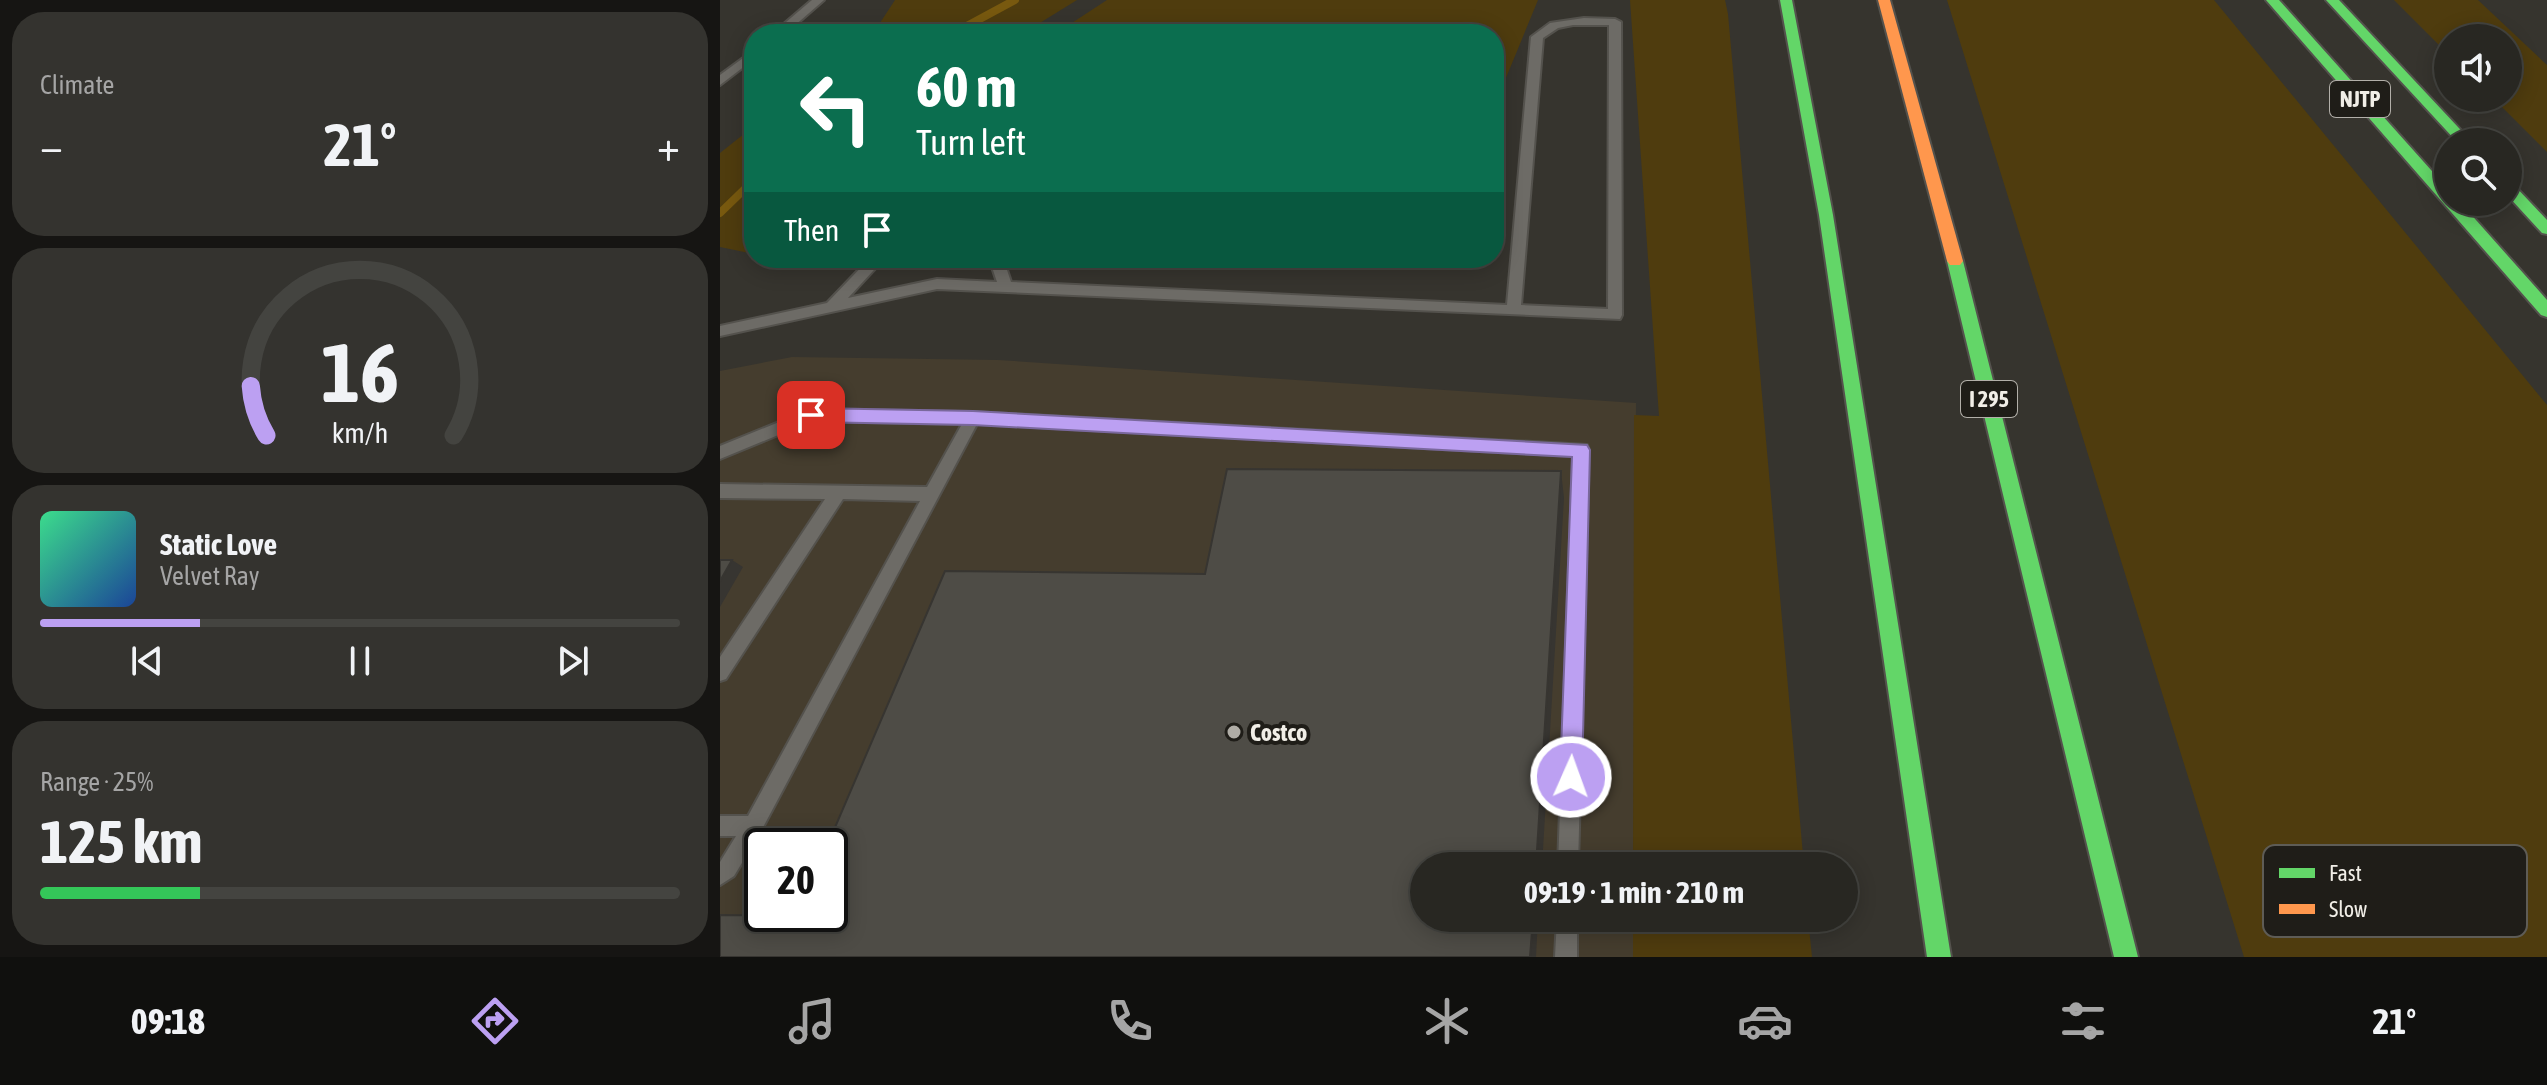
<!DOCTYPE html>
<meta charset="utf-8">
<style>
body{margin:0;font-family:"Asap Condensed",sans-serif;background:#34332f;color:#f1f3f6;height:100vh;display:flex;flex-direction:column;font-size:30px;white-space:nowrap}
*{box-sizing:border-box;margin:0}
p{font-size:26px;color:#a5a5a5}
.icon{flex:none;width:44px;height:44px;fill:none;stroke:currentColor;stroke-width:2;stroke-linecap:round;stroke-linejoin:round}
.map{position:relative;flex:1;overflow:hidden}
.details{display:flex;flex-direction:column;gap:12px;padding:12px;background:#161513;width:720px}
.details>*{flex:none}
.banner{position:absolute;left:24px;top:24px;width:760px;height:244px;border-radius:32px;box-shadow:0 4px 20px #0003,0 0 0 2px #444440;background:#0b6e4f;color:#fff;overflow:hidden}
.controls{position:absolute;left:1714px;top:24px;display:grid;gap:16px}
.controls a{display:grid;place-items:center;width:88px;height:88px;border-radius:50%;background:#282722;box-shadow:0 4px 20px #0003,0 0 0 2px #444440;font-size:40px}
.speed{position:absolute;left:24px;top:828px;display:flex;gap:16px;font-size:40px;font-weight:700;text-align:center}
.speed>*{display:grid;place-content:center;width:104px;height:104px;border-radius:50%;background:#282722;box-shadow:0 4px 20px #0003,0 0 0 2px #444440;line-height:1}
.speed .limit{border:4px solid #111;border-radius:12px;background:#fff;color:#111}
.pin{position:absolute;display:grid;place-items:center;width:68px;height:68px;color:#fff;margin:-34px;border-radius:16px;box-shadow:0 4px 12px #0006}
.me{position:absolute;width:88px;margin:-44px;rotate:2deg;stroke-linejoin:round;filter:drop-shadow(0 0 6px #0008)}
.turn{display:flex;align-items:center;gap:28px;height:168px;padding:0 40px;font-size:36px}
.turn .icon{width:104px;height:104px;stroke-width:2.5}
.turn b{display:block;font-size:56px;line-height:68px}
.then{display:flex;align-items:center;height:76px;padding:0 40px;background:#0003;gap:16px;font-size:30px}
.big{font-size:60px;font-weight:700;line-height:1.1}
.details .tile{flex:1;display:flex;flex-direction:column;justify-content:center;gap:12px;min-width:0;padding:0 28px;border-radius:32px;background:#34332f}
.details .dial{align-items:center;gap:0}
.dial svg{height:208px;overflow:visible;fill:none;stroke:#444440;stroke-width:7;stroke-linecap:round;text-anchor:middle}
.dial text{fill:#f1f3f6;stroke:none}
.song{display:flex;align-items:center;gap:24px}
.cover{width:96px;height:96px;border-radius:12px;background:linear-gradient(135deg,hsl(150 70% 55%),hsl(220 70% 35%))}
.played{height:8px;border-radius:4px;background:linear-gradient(90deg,#bca0f2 25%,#444440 25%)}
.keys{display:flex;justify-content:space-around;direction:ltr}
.heat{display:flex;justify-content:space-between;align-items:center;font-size:44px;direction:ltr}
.charge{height:12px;border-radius:6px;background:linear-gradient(90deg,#34c759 25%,#444440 0)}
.trip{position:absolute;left:690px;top:852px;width:448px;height:80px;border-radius:40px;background:#282722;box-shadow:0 4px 20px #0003,0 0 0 2px #444440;font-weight:700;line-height:80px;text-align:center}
.tabs{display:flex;height:128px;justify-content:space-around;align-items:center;background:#10100e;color:#a5a5a5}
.tabs .icon{width:56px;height:56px}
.tabs .current{color:#bca0f2}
.tabs b{font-size:36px;color:#f1f3f6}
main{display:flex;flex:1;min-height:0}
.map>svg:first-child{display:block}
.built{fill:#453d2e;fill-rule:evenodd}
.green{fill:#4f3c0e}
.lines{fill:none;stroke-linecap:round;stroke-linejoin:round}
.stream{stroke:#78590f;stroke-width:8}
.lane-casing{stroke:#54524d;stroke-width:4}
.fast-casing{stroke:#54524d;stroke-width:4}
.slow-casing{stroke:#54524d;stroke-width:4}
.lane{fill:#6d6b66;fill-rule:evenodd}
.fast{fill:#63d668;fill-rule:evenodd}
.slow{fill:#ff974d;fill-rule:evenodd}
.shaded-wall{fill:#373531}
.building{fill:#4e4c46;stroke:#373531;stroke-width:2}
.route{fill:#bca0f2;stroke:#7a689d;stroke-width:2}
.poi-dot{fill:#b0ada6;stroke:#1f1d18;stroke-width:3}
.labels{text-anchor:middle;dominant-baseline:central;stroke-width:8;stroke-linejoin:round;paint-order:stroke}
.shield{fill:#1f1d18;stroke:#b2afa9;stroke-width:2}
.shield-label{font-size:22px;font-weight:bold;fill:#f1eee7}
.poi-label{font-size:24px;font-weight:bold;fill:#f1eee7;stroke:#1f1d18;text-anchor:start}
.key{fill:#1f1d18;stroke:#5e5c56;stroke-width:2}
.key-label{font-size:22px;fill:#f1eee7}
</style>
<main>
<section class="details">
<div class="tile"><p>Climate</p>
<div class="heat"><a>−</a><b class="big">21°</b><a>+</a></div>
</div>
<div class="tile dial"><svg viewBox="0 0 100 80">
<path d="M14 69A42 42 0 1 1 86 69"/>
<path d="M14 69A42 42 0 0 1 8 50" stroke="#bca0f2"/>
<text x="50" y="56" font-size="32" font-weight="700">16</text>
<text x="50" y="72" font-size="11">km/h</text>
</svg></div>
<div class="tile">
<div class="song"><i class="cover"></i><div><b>Static Love</b><p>Velvet Ray</p></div></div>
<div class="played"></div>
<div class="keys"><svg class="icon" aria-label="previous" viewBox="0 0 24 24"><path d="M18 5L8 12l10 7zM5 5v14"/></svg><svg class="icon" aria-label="pause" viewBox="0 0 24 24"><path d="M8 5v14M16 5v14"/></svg><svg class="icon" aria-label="next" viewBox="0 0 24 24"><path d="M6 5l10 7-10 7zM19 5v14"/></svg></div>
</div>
<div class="tile"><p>Range · 25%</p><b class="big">125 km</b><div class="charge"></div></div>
</section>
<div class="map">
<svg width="1827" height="957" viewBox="0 0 1827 957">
<rect width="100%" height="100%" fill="#36342e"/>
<!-- built -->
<path class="built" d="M72 357 278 360 916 403 913 866H704V918H913V957H0V371ZM42 846H110V914H42Z"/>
<!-- green -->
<path class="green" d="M175 0H357L302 34H149L158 26Z
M387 0H818L774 107V34H335Z
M910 0H1005L1008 14 1084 866H913L914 415 939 416Z
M1227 0H1494L1827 405V957H1524Z
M1674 0H1758L1827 65V152L1773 98H1788V38H1728V54Z
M34 126V254L0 247V153Z
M913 918H1088L1092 957H913Z"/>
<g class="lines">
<!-- stream -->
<path class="stream" d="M232 34 295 0
M0 213 34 180"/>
<!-- lane casing -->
<g class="lane-casing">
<path id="lane" d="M92 0H104L65 34H52Z
M864 18 895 19 901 22 902 315 900 319 217 289 0 336V326L107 303 150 258H165L128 298 217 279 277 282 269 258H283L291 282 787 305 811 37 830 23ZM853 25H889L888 309 801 305 823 38 838 28Z
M34 50V59L0 85V75Z
M91 409 253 412 867 445 869 450 858 866H838L853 456 257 424 40 833 14 876 0 885V862L16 836H0V816H28L200 501 123 499 6 679 0 681V657L105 499 0 498V484L207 487 242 424 92 421 0 459V446Z
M837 918H857V957H835Z"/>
</g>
<!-- fast casing -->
<g class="fast-casing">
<path id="fast" d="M1060 0H1072L1113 215 1231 957H1207L1099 215Z
M1546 0H1559L1728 189V202H1740L1827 300V317L1821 315Z
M1606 0H1619L1752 142H1737Z
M1788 182 1793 184 1827 220V234L1822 233 1788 196Z
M1235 256 1243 261 1418 957H1394L1227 261Z"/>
</g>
<!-- slow casing -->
<g class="slow-casing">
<path id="slow" d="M1158 0H1170L1243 261 1240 265H1230L1227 261Z"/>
</g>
<!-- lane -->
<use href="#lane" class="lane"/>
<!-- fast -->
<use href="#fast" class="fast"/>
<!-- slow -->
<use href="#slow" class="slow"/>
</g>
<!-- shaded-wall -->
<path class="shaded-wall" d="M841 471 844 498 822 866H816Z
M12 560 23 567 0 607V581Z
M813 918H818L816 957H810Z"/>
<!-- building -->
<path class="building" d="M507 469 841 471 816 866H704V918H813L810 957H0V915L76 916 77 914H110V846H107L225 571 485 574Z
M0 560H12L0 581Z"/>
<!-- route -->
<path class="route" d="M91 408 253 411 867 445 870 450 862 777 859 784 851 788 843 784 840 777 852 457 253 425 91 422 82 415Z"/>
<!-- markers -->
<circle class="poi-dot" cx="514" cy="732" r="8"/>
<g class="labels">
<!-- shield labels -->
<g class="shield">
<rect x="1610" y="81" width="60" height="36" rx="6"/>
<rect x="1241" y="381" width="56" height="36" rx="6"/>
</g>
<g class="shield-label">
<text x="1640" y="99">NJTP</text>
<text x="1269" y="399">I 295</text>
</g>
<!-- poi labels -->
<g class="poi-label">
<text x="530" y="732">Costco</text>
</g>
</g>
<!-- legend -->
<rect x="1543" y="845" width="264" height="92" rx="12" class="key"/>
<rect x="1559" y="868" width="36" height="10" fill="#63d668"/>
<rect x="1559" y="904" width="36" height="10" fill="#ff974d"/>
<g class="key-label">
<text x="1609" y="881">Fast</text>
<text x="1609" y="917">Slow</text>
</g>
</svg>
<div class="controls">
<a><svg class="icon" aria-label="sound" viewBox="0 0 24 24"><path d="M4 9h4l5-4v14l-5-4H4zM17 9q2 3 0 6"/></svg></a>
<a><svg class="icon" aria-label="search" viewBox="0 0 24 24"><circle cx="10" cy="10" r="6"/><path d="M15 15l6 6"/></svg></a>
</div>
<div class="speed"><div class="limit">20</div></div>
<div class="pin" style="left:91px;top:415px;background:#d93025"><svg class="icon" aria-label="arrive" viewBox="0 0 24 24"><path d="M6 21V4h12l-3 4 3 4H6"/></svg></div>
<svg class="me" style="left:851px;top:777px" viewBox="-20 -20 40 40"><circle r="17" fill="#bca0f2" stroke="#fff" stroke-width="3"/><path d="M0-11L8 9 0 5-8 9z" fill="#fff"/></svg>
<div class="trip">09:19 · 1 min · 210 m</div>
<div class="banner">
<div class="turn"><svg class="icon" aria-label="left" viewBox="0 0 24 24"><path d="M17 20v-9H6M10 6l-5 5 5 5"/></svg><div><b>60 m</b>Turn left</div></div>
<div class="then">Then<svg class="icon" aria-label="arrive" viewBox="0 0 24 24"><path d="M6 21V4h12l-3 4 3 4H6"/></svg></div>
</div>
</div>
</main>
<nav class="tabs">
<b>09:18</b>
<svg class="icon current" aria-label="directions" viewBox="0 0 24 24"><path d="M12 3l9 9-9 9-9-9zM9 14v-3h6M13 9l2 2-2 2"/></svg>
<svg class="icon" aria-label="music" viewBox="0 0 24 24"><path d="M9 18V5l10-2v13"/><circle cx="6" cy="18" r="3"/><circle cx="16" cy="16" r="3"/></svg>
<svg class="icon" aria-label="phone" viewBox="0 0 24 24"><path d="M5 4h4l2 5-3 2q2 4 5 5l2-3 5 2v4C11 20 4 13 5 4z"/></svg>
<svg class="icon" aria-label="climate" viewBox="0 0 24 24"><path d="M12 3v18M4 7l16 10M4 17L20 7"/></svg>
<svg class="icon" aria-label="car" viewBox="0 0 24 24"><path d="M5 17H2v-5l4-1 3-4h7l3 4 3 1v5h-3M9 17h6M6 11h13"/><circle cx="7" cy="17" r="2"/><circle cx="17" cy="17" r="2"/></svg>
<svg class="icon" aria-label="filters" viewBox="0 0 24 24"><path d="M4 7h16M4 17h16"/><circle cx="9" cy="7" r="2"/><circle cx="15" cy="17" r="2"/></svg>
<b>21°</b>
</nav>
